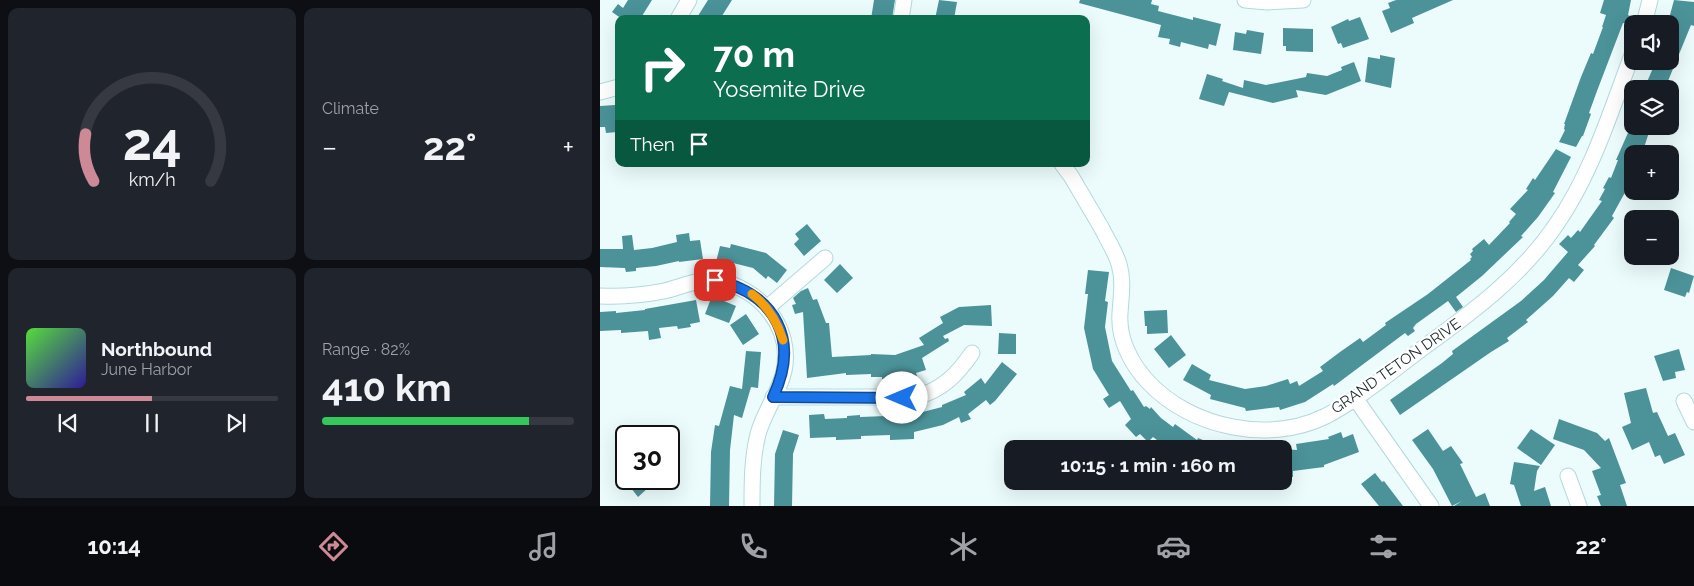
<!DOCTYPE html>
<meta charset="utf-8">
<style>
body{margin:0;font-family:Raleway,sans-serif;background:#20242c;color:#f1f3f6;height:100vh;display:flex;flex-direction:column;font-size:19px;white-space:nowrap}
*{box-sizing:border-box;margin:0}
p{font-size:16px;color:#9ea1a6}
.icon{flex:none;width:28px;height:28px;fill:none;stroke:currentColor;stroke-width:2;stroke-linecap:round;stroke-linejoin:round}
.map{position:relative;flex:1;overflow:hidden}
.panel{display:flex;flex-direction:column;gap:8px;padding:8px;background:#0d0f14;width:600px}
.panel>*{flex:none}
.guide{position:absolute;left:15px;top:15px;width:475px;height:152px;border-radius:10px;box-shadow:0 5px 20px #0002;background:#0b6e4f;color:#fff;overflow:hidden}
.fabs{position:absolute;left:1024px;top:15px;display:grid;gap:10px}
.fabs a{display:grid;place-items:center;width:55px;height:55px;border-radius:10px;background:#171b24;box-shadow:0 5px 20px #0002;font-size:25px}
.speed{position:absolute;left:15px;top:425px;display:flex;gap:10px;font-size:25px;font-weight:700;text-align:center}
.speed>*{display:grid;place-content:center;width:65px;height:65px;border-radius:50%;background:#171b24;box-shadow:0 5px 20px #0002;line-height:1}
.speed .limit{border:2px solid #111;border-radius:8px;background:#fff;color:#111}
.pin{position:absolute;display:grid;place-items:center;width:42px;height:42px;color:#fff;margin:-21px;border-radius:10px;box-shadow:0 2px 8px #0006}
.me{position:absolute;width:55px;margin:-28px;rotate:270deg;stroke-linejoin:round;filter:drop-shadow(0 0 4px #0008)}
.turn{display:flex;align-items:center;gap:18px;height:105px;padding:0 15px;font-size:22px}
.turn .icon{width:65px;height:65px;stroke-width:2.5}
.turn b{display:block;font-size:35px;line-height:42px}
.then{display:flex;align-items:center;height:48px;padding:0 15px;background:#0003;gap:10px;font-size:19px}
.big{font-size:38px;font-weight:700;line-height:1.1}
.panel .card{flex:1;display:flex;flex-direction:column;justify-content:center;gap:8px;min-width:0;padding:0 18px;border-radius:10px;background:#20242c}
.panel .dial{align-items:center;gap:0}
.dial svg{height:130px;overflow:visible;fill:none;stroke:#363941;stroke-width:7;stroke-linecap:round;text-anchor:middle}
.dial text{fill:#f1f3f6;stroke:none}
.song{display:flex;align-items:center;gap:15px}
.cover{width:60px;height:60px;border-radius:8px;background:linear-gradient(135deg,hsl(110 70% 55%),hsl(250 70% 35%))}
.played{height:5px;border-radius:2px;background:linear-gradient(90deg,#ce8997 50%,#363941 50%)}
.keys{display:flex;justify-content:space-around;direction:ltr}
.heat{display:flex;justify-content:space-between;align-items:center;font-size:28px;direction:ltr}
.charge{height:8px;border-radius:4px;background:linear-gradient(90deg,#34c759 82%,#363941 0)}
.panel .tiles{flex:1;display:grid;gap:8px;grid-template-columns:repeat(2,1fr)}
.trip{position:absolute;left:404px;top:440px;width:288px;height:50px;border-radius:10px;background:#171b24;box-shadow:0 5px 20px #0002;font-weight:700;line-height:50px;text-align:center}
.tabs{display:flex;height:80px;justify-content:space-around;align-items:center;background:#090b0e;color:#9ea1a6}
.tabs .icon{width:35px;height:35px}
.tabs .selected{color:#ce8997}
.tabs b{font-size:22px;color:#f1f3f6}
main{display:flex;flex:1;min-height:0}
.map>svg:first-child{display:block}
.building{fill:#4b9399}
.lines{fill:none;stroke-linecap:round;stroke-linejoin:round}
.minor-casing{stroke:#b2d9dc;stroke-width:17}
.minor{stroke:#fff;stroke-width:15}
.route-casing{stroke:#114b97;stroke-width:12}
.route{stroke:#1a73e8;stroke-width:9}
.slow{stroke:#f59e0b;stroke-width:9}
.labels{text-anchor:middle;dominant-baseline:central;stroke-width:4.5;stroke-linejoin:round;paint-order:stroke}
.street-label{font-size:15px;fill:#1a292a;stroke:#fff}
</style>
<main>
<section class="panel">
<div class="tiles">
<div class="card dial"><svg viewBox="0 0 100 80">
<path d="M14 69A42 42 0 1 1 86 69"/>
<path d="M14 69A42 42 0 0 1 9 40" stroke="#ce8997"/>
<text x="50" y="56" font-size="32" font-weight="700">24</text>
<text x="50" y="72" font-size="11">km/h</text>
</svg></div>
<div class="card"><p>Climate</p>
<div class="heat"><a>−</a><b class="big">22°</b><a>+</a></div>
</div>
<div class="card">
<div class="song"><i class="cover"></i><div><b>Northbound</b><p>June Harbor</p></div></div>
<div class="played"></div>
<div class="keys"><svg class="icon" aria-label="previous" viewBox="0 0 24 24"><path d="M18 5L8 12l10 7zM5 5v14"/></svg><svg class="icon" aria-label="pause" viewBox="0 0 24 24"><path d="M8 5v14M16 5v14"/></svg><svg class="icon" aria-label="next" viewBox="0 0 24 24"><path d="M6 5l10 7-10 7zM19 5v14"/></svg></div>
</div>
<div class="card"><p>Range · 82%</p><b class="big">410 km</b><div class="charge"></div></div>
</div>
</section>
<div class="map">
<svg width="1094" height="506" viewBox="0 0 1094 506">
<rect width="100%" height="100%" fill="#ecfcfd"/>
<!-- building -->
<path class="building" d="M28 0H52L42 16 40 15 37 19H22L12 12 18 4 23 8Z
M108 0H132L120 19H96Z
M274 0H295L292 19H271Z
M339 0 357 2 354 19H335Z
M480 0H552L551 4 559 6 558 11 593 20V17L621 24 616 46 609 44 608 49 581 42 580 47 569 44 570 39 558 37 561 25 479 3Z
M796 0H853L812 18 814 23 791 33 782 11 790 8 788 3Z
M1004 0H1031L1028 15 1030 16 1027 24 1023 23 997 91 989 113 991 114 983 136H982L976 147 959 142 965 130 964 129 965 124H964L981 77 991 53 993 54 1003 27H1002L1006 15 1000 13Z
M1074 0 1094 2V26L1091 25 1068 81H1070L1067 89H1044L1056 61H1070V15Z
M760 17 769 39 743 48 741 43 738 44 731 27 748 19 749 21Z
M683 28 713 29V52L686 51V46H683Z
M647 30 664 33 661 54 633 50 635 32 646 34Z
M780 55 795 58 791 88 765 82 768 57 780 59Z
M754 62 761 81 726 95 696 90 698 97 673 103 629 92 624 106 599 99 607 74 623 79 622 81 643 88 644 80 666 85 706 77 707 73 727 76 742 70 741 67Z
M15 105 17 132 6 133 5 127H0V106Z
M1031 126H1051L1042 154H1032V173L1028 187 1012 216 1014 218 994 245 995 246 978 265 984 270 974 282 969 278 953 296 926 320 928 322 907 338 909 341 891 352 800 415 790 400 842 363 853 354 852 351 921 301 944 280 968 252 959 244 968 235 971 238 978 230 980 232 1002 201 999 200 1005 189 1003 188 1009 177 1011 178 1018 160H1016Z
M956 149 971 157 953 192 955 193 938 217 921 236 923 237 882 276 856 297 863 307 856 312 848 301 816 324 813 328 815 331 808 336 805 333 734 386 733 384 705 402 680 410 679 407 646 411 645 408 610 399 611 395 583 380 592 364 611 375 609 380 645 389 666 386 688 379 690 384 697 381 699 386 723 371 720 367 740 352 760 338 763 342 786 325 785 323 828 294 871 260 870 259 872 257 870 254 873 251 872 249 884 239 889 245 910 223 909 222 916 214 910 209 928 190 926 189 933 178 935 180Z
M207 224 221 241 204 256 194 244 199 239 195 234Z
M89 233 90 241 100 240 103 259 79 262V261L56 266 36 268V271L26 272 25 268 0 267V249H23L22 236 32 235 34 250 52 248 77 242 76 235Z
M131 244 166 253 187 270 177 283 168 276 166 279 153 268 129 262V266L116 262 120 246 130 248Z
M240 264 253 278 237 293 224 280Z
M1071 268 1094 276 1089 293 1087 292 1085 297 1064 290Z
M488 270 509 272 505 301 508 302 505 327 512 361 531 391 533 390 544 407 546 406 550 409 551 407 561 418 573 427 575 424 597 440 598 438 625 449H569L553 437 548 442 540 434 536 437 525 425 531 419 520 401 509 408 503 399 509 395 493 369 484 328 488 294H485Z
M208 288 213 300 217 299 226 323H229L232 357 271 355V354L295 355 324 345 319 338 343 323 340 317 359 307 391 305 392 326 364 325 343 336 345 339 348 338 349 341 322 358 326 370 316 373 317 376 305 379H282V377H271V374L246 375V373L207 378 203 312 195 314 192 305 196 304 193 298 201 291Z
M112 296 136 306 129 323 105 314Z
M96 300 100 322 90 324 91 327 78 329 77 326 59 328 61 338 49 340 48 331 21 333V330L0 331V312L16 311V313L45 310V309Z
M567 310 568 333 547 334V326H545L544 311Z
M146 314 159 334 143 345 130 325Z
M399 333 416 334V354H398Z
M571 335 586 355 569 368 554 349Z
M1079 349 1085 370 1075 372 1076 378 1063 381 1054 356Z
M146 351 161 352 158 388 151 387 142 418 134 415 130 450 129 506H110L111 452 115 425 119 426 130 386 142 389Z
M402 362 417 374 395 401 390 405 386 400 368 414 371 419 361 423 359 417 343 425 314 432V439L290 440V435L261 436V439L236 440V437L210 438 209 415 224 414 225 419 247 418V416L260 415V417L286 416V419L316 418 315 414 342 407V405L366 395 364 392 381 378 385 384Z
M1046 388 1053 413 1057 412 1068 436 1075 433 1085 455 1064 464 1060 455 1055 457 1049 442 1032 450 1022 427 1031 423 1024 393Z
M959 419 997 433 1005 441 1009 438 1026 483 1020 485 1027 506H1001L997 496 1001 495 992 471 1001 468 984 450 953 439Z
M828 429 843 451 851 446 863 463 860 464 876 497 885 493 890 506H854L862 501 852 506 833 469 812 440Z
M931 429 955 445 941 465 917 448Z
M183 430 199 435 193 454 192 506H174L175 454Z
M741 432 743 438 753 434 759 452 724 465V467L693 471V477H682V449L697 450 696 444 729 439 728 437Z
M914 462 940 466 937 471 934 491 945 487 951 506H921L914 485 910 484Z
M775 473 782 482 784 481 803 506H779L761 484Z
M24 479H58L38 497Z"/>
<g class="lines">
<!-- minor casing -->
<g class="minor-casing">
<path id="minor" d="M645 0 667 2 703 0
M78 19 89 0
M301 19 304 0
M1044 24 1050 0
M0 92 19 87
M462 164 471 176C481 193 491 210 501 227 507 239 515 251 519 264 524 281 521 296 520 313 518 339 531 364 549 383 592 428 669 444 726 416 762 397 794 369 827 345 875 310 922 275 956 225 992 173 1010 113 1032 55
M0 296C21 297 44 295 64 291 81 287 99 278 117 281 159 287 193 327 184 371 179 393 164 412 158 434 152 458 152 482 152 506
M167 308 225 258
M173 397H316C342 390 357 375 372 353
M755 398 831 506
M1084 401 1094 422
M968 476 979 506"/>
</g>
<!-- minor -->
<use href="#minor" class="minor"/>
</g>
<g class="lines">
<!-- route casing -->
<g class="route-casing">
<path id="route" d="M115 280C176 294 200 340 173 397L302 398"/>
</g>
<!-- route -->
<use href="#route" class="route"/>
<!-- slow -->
<path class="slow" d="M152 294C168 306 177 321 183 340"/>
</g>
<g class="labels">
<!-- street labels -->
<g class="street-label">
<text transform="translate(796 366) rotate(-35)">GRAND TETON DRIVE</text>
</g>
</g>
</svg>
<div class="fabs">
<a><svg class="icon" aria-label="sound" viewBox="0 0 24 24"><path d="M4 9h4l5-4v14l-5-4H4zM17 9q2 3 0 6"/></svg></a>
<a><svg class="icon" aria-label="layers" viewBox="0 0 24 24"><path d="M12 4l9 5-9 5-9-5zM3 14l9 5 9-5"/></svg></a>
<a>+</a>
<a>−</a>
</div>
<div class="speed"><div class="limit">30</div></div>
<div class="pin" style="left:115px;top:280px;background:#d93025"><svg class="icon" aria-label="arrive" viewBox="0 0 24 24"><path d="M6 21V4h12l-3 4 3 4H6"/></svg></div>
<svg class="me" style="left:302px;top:398px" viewBox="-20 -20 40 40"><circle r="19" fill="#fff"/><path d="M0-13L10 11 0 6-10 11z" fill="#1a73e8"/></svg>
<div class="trip">10:15 · 1 min · 160 m</div>
<div class="guide">
<div class="turn"><svg class="icon" aria-label="right" viewBox="0 0 24 24"><path d="M7 20v-9h11M14 6l5 5-5 5"/></svg><div><b>70 m</b>Yosemite Drive</div></div>
<div class="then">Then<svg class="icon" aria-label="arrive" viewBox="0 0 24 24"><path d="M6 21V4h12l-3 4 3 4H6"/></svg></div>
</div>
</div>
</main>
<nav class="tabs">
<b>10:14</b>
<svg class="icon selected" aria-label="directions" viewBox="0 0 24 24"><path d="M12 3l9 9-9 9-9-9zM9 14v-3h6M13 9l2 2-2 2"/></svg>
<svg class="icon" aria-label="music" viewBox="0 0 24 24"><path d="M9 18V5l10-2v13"/><circle cx="6" cy="18" r="3"/><circle cx="16" cy="16" r="3"/></svg>
<svg class="icon" aria-label="phone" viewBox="0 0 24 24"><path d="M5 4h4l2 5-3 2q2 4 5 5l2-3 5 2v4C11 20 4 13 5 4z"/></svg>
<svg class="icon" aria-label="climate" viewBox="0 0 24 24"><path d="M12 3v18M4 7l16 10M4 17L20 7"/></svg>
<svg class="icon" aria-label="car" viewBox="0 0 24 24"><path d="M5 17H2v-5l4-1 3-4h7l3 4 3 1v5h-3M9 17h6M6 11h13"/><circle cx="7" cy="17" r="2"/><circle cx="17" cy="17" r="2"/></svg>
<svg class="icon" aria-label="filters" viewBox="0 0 24 24"><path d="M4 7h16M4 17h16"/><circle cx="9" cy="7" r="2"/><circle cx="15" cy="17" r="2"/></svg>
<b>22°</b>
</nav>
